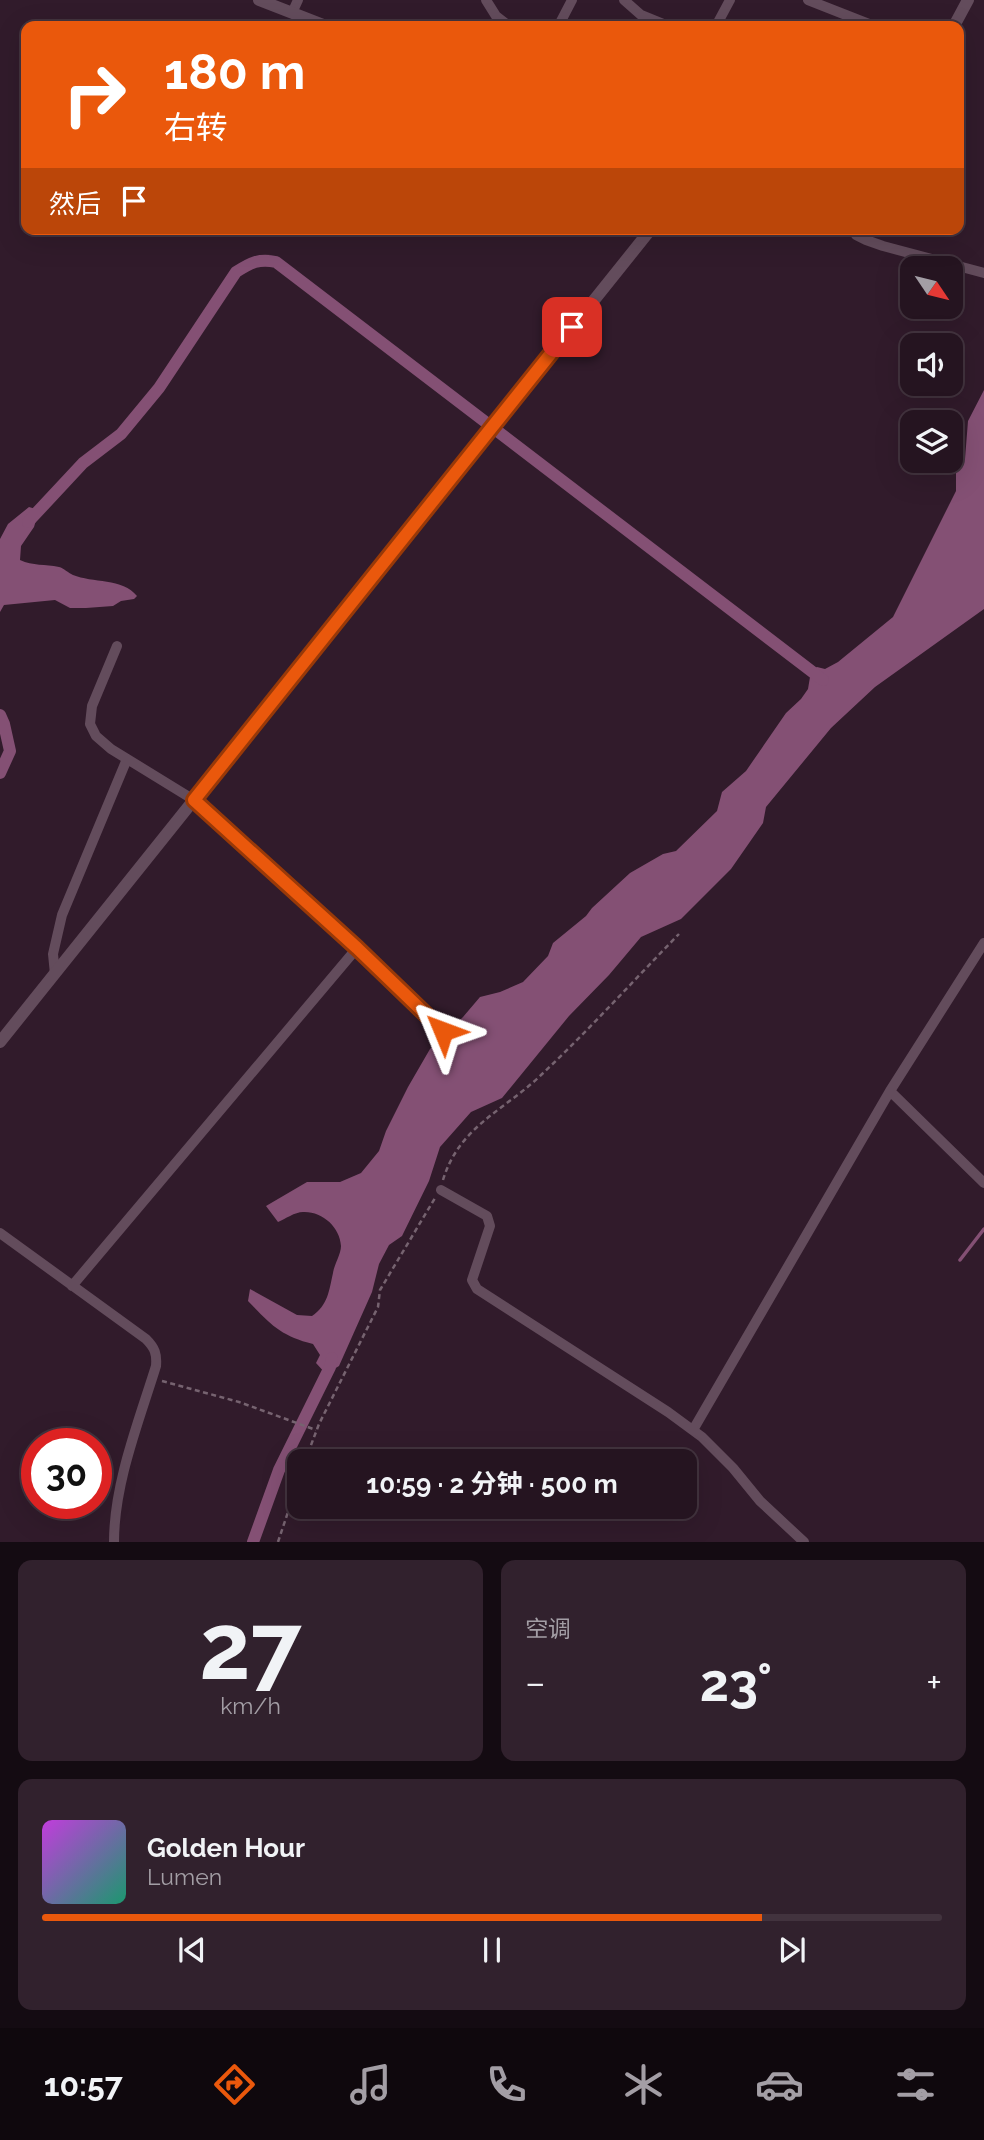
<!DOCTYPE html>
<html lang="zh">
<meta charset="utf-8">
<style>
body{margin:0;font-family:Raleway,"Noto Sans SC",sans-serif;background:#31212d;color:#f1f3f6;height:100vh;display:flex;flex-direction:column;font-size:26px;white-space:nowrap}
*{box-sizing:border-box;margin:0}
p{font-size:23px;color:#a39ea5}
.icon{flex:none;width:38px;height:38px;fill:none;stroke:currentColor;stroke-width:2;stroke-linecap:round;stroke-linejoin:round}
.map{position:relative;height:1542px;overflow:hidden}
.side{display:flex;flex-direction:column;gap:18px;padding:18px;background:#140b12;flex:1}
.side>*{flex:none}
.guide{position:absolute;left:21px;top:21px;width:943px;height:214px;border-radius:14px;box-shadow:0 7px 28px #0002,0 0 0 2px #42333e;background:#ea580c;color:#fff;overflow:hidden}
.needle{width:46px;rotate:125deg}
.fabs{position:absolute;left:900px;top:256px;display:grid;gap:14px}
.fabs a{display:grid;place-items:center;width:63px;height:63px;border-radius:14px;background:#251420;box-shadow:0 7px 28px #0002,0 0 0 2px #42333e;font-size:35px}
.speed{position:absolute;left:21px;top:1428px;display:flex;gap:14px;font-size:35px;font-weight:700;text-align:center}
.speed>*{display:grid;place-content:center;width:91px;height:91px;border-radius:50%;background:#251420;box-shadow:0 7px 28px #0002,0 0 0 2px #42333e;line-height:1}
.speed .limit{border:10px solid #d22;background:#fff;color:#111}
.pin{position:absolute;display:grid;place-items:center;width:60px;height:60px;color:#fff;margin:-30px;border-radius:14px;box-shadow:0 4px 10px #0006}
.me{position:absolute;width:77px;margin:-38px;rotate:314deg;stroke-linejoin:round;filter:drop-shadow(0 0 5px #0008)}
.turn{display:flex;align-items:center;gap:24px;height:147px;padding:0 28px;font-size:32px}
.turn .icon{width:91px;height:91px;stroke-width:2.5}
.turn b{display:block;font-size:49px;line-height:60px}
.then{display:flex;align-items:center;height:66px;padding:0 28px;background:#0003;gap:14px;font-size:26px}
.big{font-size:52px;font-weight:700;line-height:1.1}
.side .card{flex:1;display:flex;flex-direction:column;justify-content:center;gap:10px;min-width:0;padding:0 24px;border-radius:14px;background:#31212d}
.side .dial{align-items:center;gap:0}
.dial b{font-size:91px;line-height:1}
.song{display:flex;align-items:center;gap:21px}
.cover{width:84px;height:84px;border-radius:10px;background:linear-gradient(135deg,hsl(290 70% 55%),hsl(160 70% 35%))}
.played{height:7px;border-radius:4px;background:linear-gradient(90deg,#ea580c 80%,#42333e 80%)}
.keys{display:flex;justify-content:space-around;direction:ltr}
.heat{display:flex;justify-content:space-between;align-items:center;font-size:38px;direction:ltr}
.side .tiles{flex:1;display:grid;gap:18px;grid-template-columns:1fr 1fr}
.card:last-child{grid-column:span 2}
.trip{position:absolute;left:287px;top:1449px;width:410px;height:70px;border-radius:14px;background:#251420;box-shadow:0 7px 28px #0002,0 0 0 2px #42333e;font-weight:700;line-height:70px;text-align:center}
.dock{display:flex;height:112px;justify-content:space-around;align-items:center;background:#0f080d;color:#a39ea5}
.dock .icon{width:49px;height:49px}
.dock .on{color:#ea580c}
.dock b{font-size:32px;color:#f1f3f6}
.map>svg:first-child{display:block}
.water{fill:#845074}
.lines{fill:none;stroke-linecap:round;stroke-linejoin:round}
.stream{stroke:#845074;stroke-width:3.5}
.canal{stroke:#845074;stroke-width:12}
.path{stroke:#766370;stroke-width:2.5;stroke-dasharray:5 3.5;stroke-linecap:butt}
.minor{stroke:#634c5c;stroke-width:10}
.tertiary{stroke:#634c5c;stroke-width:12}
.route-casing{stroke:#983908;stroke-width:18}
.route{stroke:#ea580c;stroke-width:12}
</style>
<div class="map">
<svg width="984" height="1542" viewBox="0 0 984 1542">
<rect width="100%" height="100%" fill="#311b2b"/>
<!-- water -->
<path class="water" d="M984 390V609L875 687 831 728 766 807 763 823 731 869 681 919 641 937 609 975 569 1016 502 1098 471 1112 440 1147 429 1181 402 1236 389 1245 379 1264 372 1292 339 1366 326 1374 316 1363 320 1355 313 1344C281 1336 271 1325 248 1301L250 1289 297 1315 312 1316C328 1305 329 1291 333 1273 334 1265 341 1254 341 1246 340 1227 322 1211 303 1212 295 1212 285 1219 278 1222L266 1206 307 1182H340L361 1173 379 1151 386 1131 408 1087 430 1049 463 1017 480 997 500 992 523 982 548 956 553 943 586 916 592 908 630 873 663 854 676 851 717 811 722 792 746 771 786 713 801 699 808 689 811 671 817 667 825 669 838 662 893 617 956 491V470L965 459 968 421Z
M29 507 39 510 34 527 21 546 20 560C33 566 45 564 59 567 64 568 68 573 73 575 92 583 123 578 137 596L134 599 121 601 113 606 86 608H70L55 600 4 605 0 612V539L8 524Z"/>
<g class="lines">
<!-- stream -->
<path class="stream" d="M960 1260 984 1229"/>
<!-- canal -->
<path class="canal" d="M28 522 83 463 121 434 159 388 236 272C250 263 259 258 276 262L823 680
M0 715 4 724 10 751 0 773
M253 1542 279 1470 330 1367 332 1358"/>
<!-- path -->
<path class="path" d="M443 1180C459 1127 503 1111 540 1076 588 1031 633 981 679 934
M162 1381 239 1402 316 1430
M305 1461 319 1424 378 1307 380 1290 435 1198
M278 1542 299 1479"/>
<!-- minor -->
<path class="minor" d="M486 0 496 16 509 26
M624 0 641 15 668 26
M808 0 874 26
M292 13 298 0
M557 26 560 23 572 0
M716 26 730 0
M853 229 856 235 866 240 883 246 984 273
M984 943 890 1091 984 1183
M357 948 443 1031
M55 974 53 954 62 915 127 759
M441 1190 487 1216 490 1226 472 1280 477 1289 668 1412 702 1437 733 1468 760 1501 804 1542
M0 1233 146 1339C155 1348 157 1354 156 1366 139 1421 114 1483 114 1542
M72 1286 357 948 194 800 111 749 96 736 90 724 92 706 117 646
M693 1430 890 1091"/>
<!-- tertiary -->
<path class="tertiary" d="M259 0 326 26
M954 26 968 0
M0 1042 651 229"/>
</g>
<g class="lines">
<!-- route casing -->
<g class="route-casing">
<path id="route" d="M443 1031 357 948 194 800 572 327"/>
</g>
<!-- route -->
<use href="#route" class="route"/>
</g>
</svg>
<div class="fabs">
<a><svg class="needle" viewBox="-14 -14 28 28"><path d="M0-13l5 13h-10z" fill="#e53935"/><path d="M0 13l5-13h-10z" fill="#a39ea5"/></svg></a>
<a><svg class="icon" aria-label="sound" viewBox="0 0 24 24"><path d="M4 9h4l5-4v14l-5-4H4zM17 9q2 3 0 6"/></svg></a>
<a><svg class="icon" aria-label="layers" viewBox="0 0 24 24"><path d="M12 4l9 5-9 5-9-5zM3 14l9 5 9-5"/></svg></a>
</div>
<div class="speed"><div class="limit">30</div></div>
<div class="pin" style="left:572px;top:327px;background:#d93025"><svg class="icon" aria-label="arrive" viewBox="0 0 24 24"><path d="M6 21V4h12l-3 4 3 4H6"/></svg></div>
<svg class="me" style="left:443px;top:1031px" viewBox="-20 -20 40 40"><path d="M0-17L14 15 0 8-14 15z" fill="#ea580c" stroke="#fff" stroke-width="4"/></svg>
<div class="trip">10:59 · 2 分钟 · 500 m</div>
<div class="guide">
<div class="turn"><svg class="icon" aria-label="right" viewBox="0 0 24 24"><path d="M7 20v-9h11M14 6l5 5-5 5"/></svg><div><b>180 m</b>右转</div></div>
<div class="then">然后<svg class="icon" aria-label="arrive" viewBox="0 0 24 24"><path d="M6 21V4h12l-3 4 3 4H6"/></svg></div>
</div>
</div>
<section class="side">
<div class="tiles">
<div class="card dial"><b>27</b><p>km/h</p></div>
<div class="card"><p>空调</p>
<div class="heat"><a>−</a><b class="big">23°</b><a>+</a></div>
</div>
<div class="card">
<div class="song"><i class="cover"></i><div><b>Golden Hour</b><p>Lumen</p></div></div>
<div class="played"></div>
<div class="keys"><svg class="icon" aria-label="previous" viewBox="0 0 24 24"><path d="M18 5L8 12l10 7zM5 5v14"/></svg><svg class="icon" aria-label="pause" viewBox="0 0 24 24"><path d="M8 5v14M16 5v14"/></svg><svg class="icon" aria-label="next" viewBox="0 0 24 24"><path d="M6 5l10 7-10 7zM19 5v14"/></svg></div>
</div>
</div>
</section>
<nav class="dock">
<b>10:57</b>
<svg class="icon on" aria-label="directions" viewBox="0 0 24 24"><path d="M12 3l9 9-9 9-9-9zM9 14v-3h6M13 9l2 2-2 2"/></svg>
<svg class="icon" aria-label="music" viewBox="0 0 24 24"><path d="M9 18V5l10-2v13"/><circle cx="6" cy="18" r="3"/><circle cx="16" cy="16" r="3"/></svg>
<svg class="icon" aria-label="phone" viewBox="0 0 24 24"><path d="M5 4h4l2 5-3 2q2 4 5 5l2-3 5 2v4C11 20 4 13 5 4z"/></svg>
<svg class="icon" aria-label="climate" viewBox="0 0 24 24"><path d="M12 3v18M4 7l16 10M4 17L20 7"/></svg>
<svg class="icon" aria-label="car" viewBox="0 0 24 24"><path d="M5 17H2v-5l4-1 3-4h7l3 4 3 1v5h-3M9 17h6M6 11h13"/><circle cx="7" cy="17" r="2"/><circle cx="17" cy="17" r="2"/></svg>
<svg class="icon" aria-label="filters" viewBox="0 0 24 24"><path d="M4 7h16M4 17h16"/><circle cx="9" cy="7" r="2"/><circle cx="15" cy="17" r="2"/></svg>
</nav>
